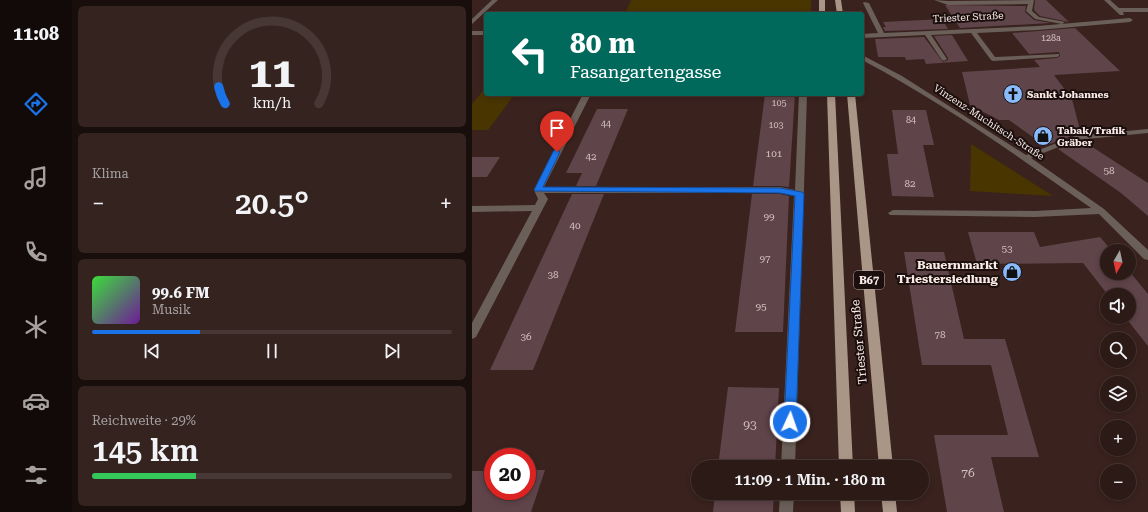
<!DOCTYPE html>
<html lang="de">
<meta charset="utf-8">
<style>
body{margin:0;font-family:"Roboto Serif",serif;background:#34231f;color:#f1f3f6;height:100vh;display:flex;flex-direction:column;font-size:15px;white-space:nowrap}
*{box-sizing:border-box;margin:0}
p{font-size:13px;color:#a6a1a1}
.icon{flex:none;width:22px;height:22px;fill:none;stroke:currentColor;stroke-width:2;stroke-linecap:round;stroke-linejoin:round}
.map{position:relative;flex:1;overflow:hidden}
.panel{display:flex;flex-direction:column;gap:6px;padding:6px;background:#180e0c;width:400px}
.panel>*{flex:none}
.guide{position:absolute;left:12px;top:12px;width:380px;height:84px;border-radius:4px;box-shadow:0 2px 6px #0003,0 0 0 1px #483835;background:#00695c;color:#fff;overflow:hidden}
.needle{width:26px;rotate:189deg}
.buttons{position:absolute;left:628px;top:244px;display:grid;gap:8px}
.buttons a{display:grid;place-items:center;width:36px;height:36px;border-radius:50%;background:#2c1a16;box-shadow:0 2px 6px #0003,0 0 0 1px #483835;font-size:20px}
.speed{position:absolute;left:12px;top:448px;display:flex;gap:8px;font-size:20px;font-weight:700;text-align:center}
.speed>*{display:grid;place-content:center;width:52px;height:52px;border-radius:50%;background:#2c1a16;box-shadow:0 2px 6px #0003,0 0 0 1px #483835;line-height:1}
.speed .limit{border:6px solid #d22;background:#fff;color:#111}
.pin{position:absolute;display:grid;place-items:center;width:34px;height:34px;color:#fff;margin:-41px -17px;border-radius:50% 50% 50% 0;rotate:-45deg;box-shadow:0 0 4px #0007}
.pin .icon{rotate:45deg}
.me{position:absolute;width:44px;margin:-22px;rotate:3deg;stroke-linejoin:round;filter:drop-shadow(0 0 3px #0008)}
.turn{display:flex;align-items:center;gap:14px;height:84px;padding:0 20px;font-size:18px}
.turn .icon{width:52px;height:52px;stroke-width:2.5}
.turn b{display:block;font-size:28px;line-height:34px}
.big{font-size:30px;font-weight:600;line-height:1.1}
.panel .tile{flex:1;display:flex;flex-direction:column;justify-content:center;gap:6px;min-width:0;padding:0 14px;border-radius:6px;background:#34231f}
.panel .dial{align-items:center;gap:0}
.dial svg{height:104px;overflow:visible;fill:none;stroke:#483835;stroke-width:7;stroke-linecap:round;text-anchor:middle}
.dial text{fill:#f1f3f6;stroke:none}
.song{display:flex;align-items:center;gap:12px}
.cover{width:48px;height:48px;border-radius:6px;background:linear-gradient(135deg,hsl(120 70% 55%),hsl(280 70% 35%))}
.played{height:4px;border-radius:2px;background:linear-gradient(90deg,#1a73e8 30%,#483835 30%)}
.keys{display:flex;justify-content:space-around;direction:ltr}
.heat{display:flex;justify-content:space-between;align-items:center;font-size:22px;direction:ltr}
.charge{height:6px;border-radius:3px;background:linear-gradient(90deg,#34c759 29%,#483835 0)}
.trip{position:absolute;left:219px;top:460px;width:238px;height:40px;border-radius:20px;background:#2c1a16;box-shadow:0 2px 6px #0003,0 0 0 1px #483835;font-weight:600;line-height:40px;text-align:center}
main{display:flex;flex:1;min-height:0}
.menu{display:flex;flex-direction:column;width:72px;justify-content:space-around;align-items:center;background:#120a09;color:#a6a1a1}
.menu .icon{width:28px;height:28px}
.menu .current{color:#1a73e8}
.menu b{font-size:18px;color:#f1f3f6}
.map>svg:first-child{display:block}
.green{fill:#483500}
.building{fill:#5f444a}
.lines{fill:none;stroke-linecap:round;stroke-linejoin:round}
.minor{fill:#6a6059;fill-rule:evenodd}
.major{fill:#aa9687;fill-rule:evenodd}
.route{fill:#1a73e8;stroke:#114b97}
.labels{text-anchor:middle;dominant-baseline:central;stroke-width:4;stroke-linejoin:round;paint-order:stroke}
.far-number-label{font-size:9px;fill:#d4c1c0}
.far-street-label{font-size:10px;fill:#fbebe7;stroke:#1a0f0d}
.far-poi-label{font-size:10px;font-weight:bold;fill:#fbebe7;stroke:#1a0f0d;text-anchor:start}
.number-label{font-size:10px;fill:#d4c1c0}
.shield{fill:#1a0f0d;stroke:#b8a9a6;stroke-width:1}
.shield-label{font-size:11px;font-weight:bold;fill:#fbebe7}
.poi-label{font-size:12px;font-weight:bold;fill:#fbebe7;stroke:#1a0f0d;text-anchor:end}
.street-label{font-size:12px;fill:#fbebe7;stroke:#1a0f0d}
.near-number-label{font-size:12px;fill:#d4c1c0}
</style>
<main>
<nav class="menu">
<b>11:08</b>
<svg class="icon current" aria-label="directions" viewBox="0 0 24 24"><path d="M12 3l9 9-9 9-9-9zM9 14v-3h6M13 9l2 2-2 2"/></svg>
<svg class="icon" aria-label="music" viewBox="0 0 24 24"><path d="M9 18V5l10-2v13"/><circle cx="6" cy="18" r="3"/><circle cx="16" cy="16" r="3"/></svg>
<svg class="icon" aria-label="phone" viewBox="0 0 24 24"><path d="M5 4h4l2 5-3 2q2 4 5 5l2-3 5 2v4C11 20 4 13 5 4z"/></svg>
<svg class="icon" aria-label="climate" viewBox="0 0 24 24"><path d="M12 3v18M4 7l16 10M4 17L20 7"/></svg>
<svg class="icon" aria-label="car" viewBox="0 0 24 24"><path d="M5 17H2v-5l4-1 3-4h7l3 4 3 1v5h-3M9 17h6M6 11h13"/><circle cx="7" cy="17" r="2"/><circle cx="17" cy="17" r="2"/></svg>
<svg class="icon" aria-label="filters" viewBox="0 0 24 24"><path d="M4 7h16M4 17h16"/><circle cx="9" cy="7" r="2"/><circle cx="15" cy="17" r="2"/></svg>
</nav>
<section class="panel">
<div class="tile dial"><svg viewBox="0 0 100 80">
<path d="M14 69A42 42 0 1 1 86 69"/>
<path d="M14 69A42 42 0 0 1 9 56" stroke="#1a73e8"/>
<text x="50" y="56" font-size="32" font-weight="700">11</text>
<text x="50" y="72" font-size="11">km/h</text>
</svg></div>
<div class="tile"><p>Klima</p>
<div class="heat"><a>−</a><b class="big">20.5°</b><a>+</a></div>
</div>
<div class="tile">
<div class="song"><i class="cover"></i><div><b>99.6 FM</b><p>Musik</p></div></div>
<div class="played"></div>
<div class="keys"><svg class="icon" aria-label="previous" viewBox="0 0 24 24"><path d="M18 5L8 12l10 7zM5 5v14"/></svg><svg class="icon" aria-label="pause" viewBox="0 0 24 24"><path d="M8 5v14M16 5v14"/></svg><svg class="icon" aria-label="next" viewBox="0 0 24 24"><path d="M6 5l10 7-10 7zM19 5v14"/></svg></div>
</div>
<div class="tile"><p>Reichweite · 29%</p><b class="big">145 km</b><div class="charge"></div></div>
</section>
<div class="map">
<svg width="676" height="512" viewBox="0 0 676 512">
<rect width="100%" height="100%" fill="#3a221e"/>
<!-- green -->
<path class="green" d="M159 0H339V14H153Z
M14 87V94H43L16 130H0V104Z
M499 144 581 196 498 191Z"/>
<!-- building -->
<path class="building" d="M563 0H574L597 22 568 16 562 10Z
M473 5 554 6 553 12 562 20 579 23 488 28Z
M470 19 476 29 413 31 411 27H414L411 22Z
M603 28 648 71 582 75 600 99 609 134 602 135 578 144 574 141 569 143 537 120H527L498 105 490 72 568 67 562 60 585 58 588 56 587 52 557 54 540 33Z
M480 35 496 61 454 64 452 59 434 60 433 57H406L403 39 452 37 471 62 476 60V58L462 36Z
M293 94H323L317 187 308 186H281Z
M125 109H156L124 186H104L110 173H94Z
M420 110H454L462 145H451L462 197 420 196 415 154H426Z
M604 141H611L676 183V216L649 193 586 149Z
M0 157H28L15 177H0Z
M100 194H132L61 370H18Z
M280 194H308L317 196 311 332H263Z
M496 232H562L568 247 628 237 640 251H635V273H657V271L676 294V346L653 317H657V295H636L611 263 505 264Z
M432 252H472L492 339H533L567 457H519L532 512H475L462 435H536L519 365H450Z
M256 387 307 388 303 467H246Z
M55 470H73L59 512H0V471H21V491H55Z
M243 493H302L301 512H241Z"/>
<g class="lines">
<!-- minor -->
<path class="minor" d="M20 0H26L0 24V19Z
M462 0 476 1 562 0 560 11 567 17 593 22 590 24 563 19 554 11 556 4 476 5Z
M632 0H638L647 8H676V12H651L652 15H648Z
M392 2 397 3 412 33 566 26 658 18 661 20 658 22 566 30 505 33 523 57 587 54V56L585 57 521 61 519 60 499 33 459 35 475 59 472 61 470 60 453 35 390 38V34L406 33 391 3Z
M0 31H14V35H0Z
M390 55 430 76 554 155 603 136 676 129V133L604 140 559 158 632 209 676 250V260L672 259 627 214 563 217 418 215 416 213 421 210 563 211 619 208C545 156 470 102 390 60Z
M111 94H119L72 187H308L323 190 327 94H335L323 467H309L322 196 308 193H72L76 199 4 337 0 339V323L60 211 0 212V206L63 205 66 199 62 190Z
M308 493H322L321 512H307Z"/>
<!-- major -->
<path class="major" d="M347 0H353V14H347Z
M363 0H369L371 14H365Z
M355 94H363L381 467H367Z
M375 94H383L421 467H407Z
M368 493H382L383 512H369Z
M409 493H423L425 512H411Z"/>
</g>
<!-- route -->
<path class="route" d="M82 150H85L88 152 71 187 308 188 330 192 332 194 324 422 322 425 318 427 314 425 312 422 323 196 308 193 63 191 62 190Z"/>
<!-- icons -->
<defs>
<g id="church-disc" transform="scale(1)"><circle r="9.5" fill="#88bafc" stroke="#1a0f0d"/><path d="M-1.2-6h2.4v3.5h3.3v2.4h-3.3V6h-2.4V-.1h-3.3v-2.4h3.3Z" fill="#111"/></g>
<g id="shop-disc" transform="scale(1)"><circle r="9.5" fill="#88bafc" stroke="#1a0f0d"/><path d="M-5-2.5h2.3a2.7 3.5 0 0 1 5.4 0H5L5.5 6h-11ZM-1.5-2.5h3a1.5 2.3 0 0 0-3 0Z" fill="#111"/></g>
</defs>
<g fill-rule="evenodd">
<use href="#church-disc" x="541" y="94"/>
<use href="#shop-disc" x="571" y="136"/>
<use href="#shop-disc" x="540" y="272"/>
</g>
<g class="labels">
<!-- far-number labels -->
<g class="far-number-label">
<text x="579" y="38">128a</text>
<text x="307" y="103">105</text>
<text x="439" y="120">84</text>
<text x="134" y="124">44</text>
<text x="304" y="125">103</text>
</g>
<!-- far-street labels -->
<g class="far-street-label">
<text transform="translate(496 17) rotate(-3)">Triester Straße</text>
<text transform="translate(517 122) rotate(33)">Vinzenz-Muchitsch-Straße</text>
</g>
<!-- far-poi labels -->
<g class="far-poi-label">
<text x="555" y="94">Sankt Johannes</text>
<text x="585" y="130">Tabak/Trafik<tspan x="585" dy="12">Gräber</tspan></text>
</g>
<!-- number labels -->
<g class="number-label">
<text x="302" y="153">101</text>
<text x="119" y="156">42</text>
<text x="637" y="170">58</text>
<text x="438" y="183">82</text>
<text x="297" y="216">99</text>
<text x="103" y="225">40</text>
<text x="535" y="248">53</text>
<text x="293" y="258">97</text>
<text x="81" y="274">38</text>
<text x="289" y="306">95</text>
<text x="468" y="334">78</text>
<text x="54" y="336">36</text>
</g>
<!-- shield labels -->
<rect class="shield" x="382" y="271" width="30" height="18" rx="3"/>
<g class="shield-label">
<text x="397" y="280">B67</text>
</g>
<!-- poi labels -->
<g class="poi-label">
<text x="526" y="265">Bauernmarkt<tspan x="526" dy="14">Triestersiedlung</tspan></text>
</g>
<!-- street labels -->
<g class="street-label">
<text transform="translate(387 342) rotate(-95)">Triester Straße</text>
</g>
<!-- near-number labels -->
<g class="near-number-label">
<text x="278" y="425">93</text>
<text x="496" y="473">76</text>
</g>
</g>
</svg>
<div class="buttons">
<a><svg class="needle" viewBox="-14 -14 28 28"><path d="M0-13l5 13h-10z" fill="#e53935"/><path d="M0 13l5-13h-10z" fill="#a6a1a1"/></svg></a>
<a><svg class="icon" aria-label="sound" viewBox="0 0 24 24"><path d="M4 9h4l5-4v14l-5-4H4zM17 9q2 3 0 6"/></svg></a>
<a><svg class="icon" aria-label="search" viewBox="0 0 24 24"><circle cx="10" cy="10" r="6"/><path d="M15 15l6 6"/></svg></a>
<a><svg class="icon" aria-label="layers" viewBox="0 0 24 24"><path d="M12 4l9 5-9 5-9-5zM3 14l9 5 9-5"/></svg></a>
<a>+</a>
<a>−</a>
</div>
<div class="speed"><div class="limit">20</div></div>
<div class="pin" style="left:85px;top:152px;background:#d93025"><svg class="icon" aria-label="arrive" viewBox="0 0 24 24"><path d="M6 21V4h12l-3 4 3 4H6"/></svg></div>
<svg class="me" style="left:318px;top:422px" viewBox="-20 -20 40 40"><circle r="17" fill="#1a73e8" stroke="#fff" stroke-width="3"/><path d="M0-11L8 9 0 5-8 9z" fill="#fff"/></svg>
<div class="trip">11:09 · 1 Min. · 180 m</div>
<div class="guide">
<div class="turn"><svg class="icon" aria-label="left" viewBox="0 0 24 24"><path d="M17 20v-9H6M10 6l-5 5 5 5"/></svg><div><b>80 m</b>Fasangartengasse</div></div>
</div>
</div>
</main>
